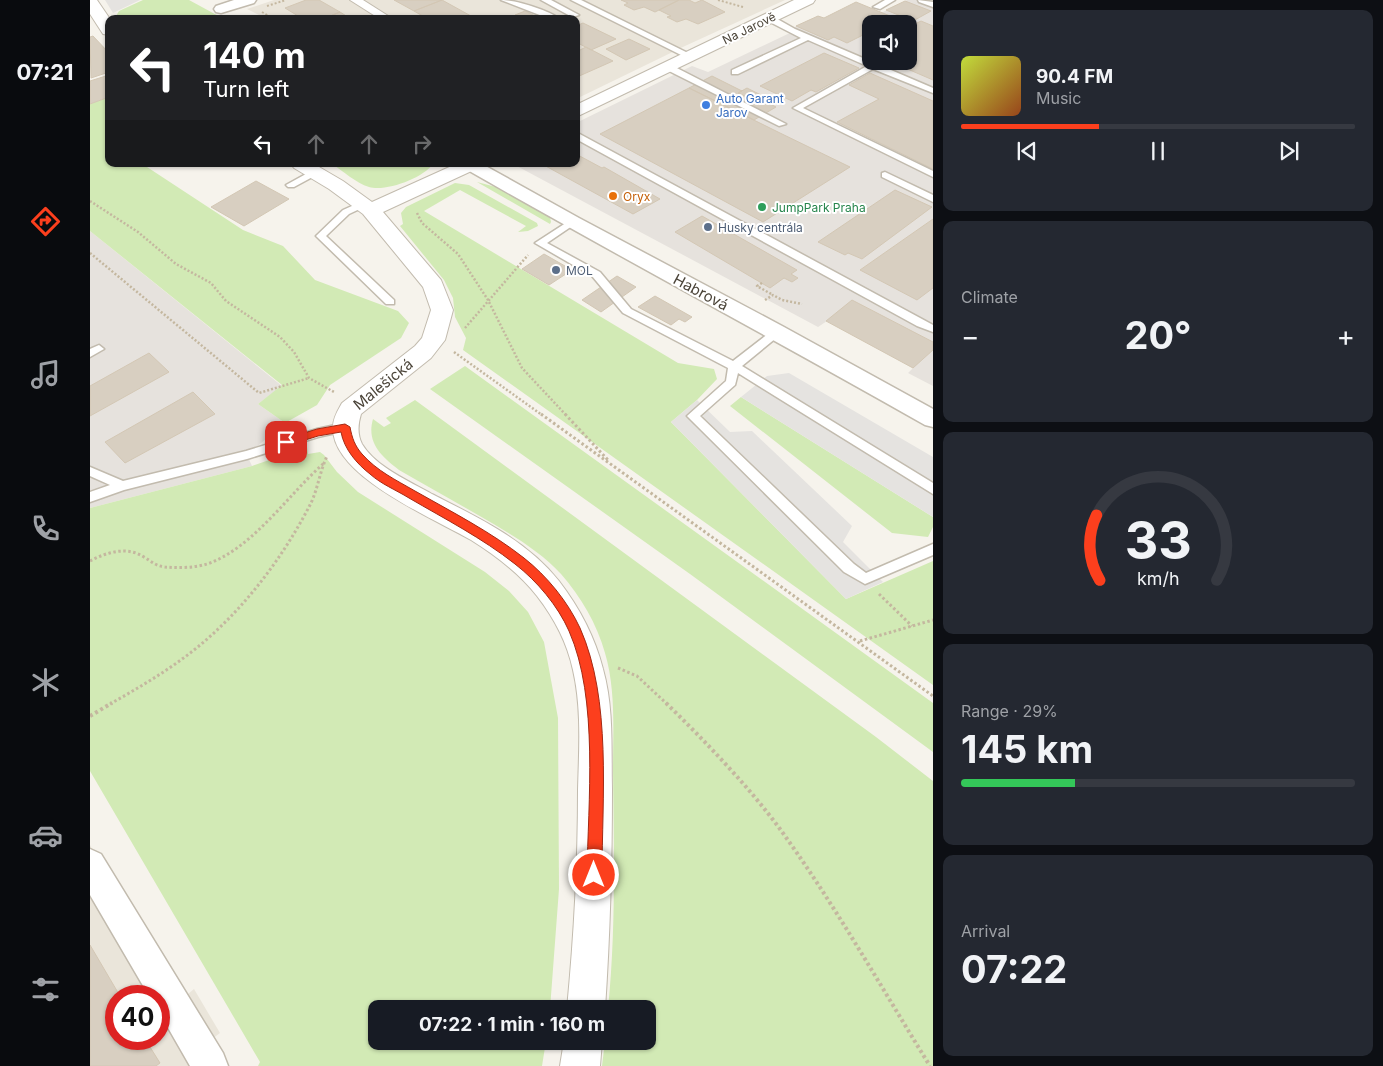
<!DOCTYPE html>
<meta charset="utf-8">
<style>
body{margin:0;font-family:Inter,sans-serif;background:#242831;color:#f1f3f6;height:100vh;display:flex;flex-direction:column;font-size:19px;white-space:nowrap}
*{box-sizing:border-box;margin:0}
p{font-size:16px;color:#9ea1a6}
.icon{flex:none;width:28px;height:28px;fill:none;stroke:currentColor;stroke-width:2;stroke-linecap:round;stroke-linejoin:round}
.map{position:relative;flex:1;overflow:hidden}
.side{display:flex;flex-direction:column;gap:10px;padding:10px;background:#0d0f14;width:450px}
.side>*{flex:none}
.guide{position:absolute;left:15px;top:15px;width:475px;height:152px;border-radius:10px;box-shadow:0 1px 4px #0004;background:#202124;color:#fff;overflow:hidden}
.controls{position:absolute;left:772px;top:15px;display:grid;gap:10px}
.controls a{display:grid;place-items:center;width:55px;height:55px;border-radius:10px;background:#171b24;box-shadow:0 1px 4px #0004;font-size:25px}
.speed{position:absolute;left:15px;top:985px;display:flex;gap:10px;font-size:25px;font-weight:700;text-align:center}
.speed>*{display:grid;place-content:center;width:65px;height:65px;border-radius:50%;background:#171b24;box-shadow:0 1px 4px #0004;line-height:1}
.speed .limit{border:8px solid #d22;background:#fff;color:#111}
.pin{position:absolute;display:grid;place-items:center;width:42px;height:42px;color:#fff;margin:-21px;border-radius:10px;box-shadow:0 2px 8px #0006}
.me{position:absolute;width:55px;margin:-28px;rotate:0deg;stroke-linejoin:round;filter:drop-shadow(0 0 4px #0008)}
.turn{display:flex;align-items:center;gap:18px;height:105px;padding:0 15px;font-size:22px}
.turn .icon{width:65px;height:65px;stroke-width:2.5}
.turn b{display:block;font-size:35px;line-height:42px}
.lanes{display:flex;align-items:center;height:48px;padding:0 15px;background:#0003;justify-content:center;gap:25px;direction:ltr}
.lanes .off{opacity:.35}
.big{font-size:38px;font-weight:700;line-height:1.1}
.side .card{flex:1;display:flex;flex-direction:column;justify-content:center;gap:8px;min-width:0;padding:0 18px;border-radius:10px;background:#242831}
.side .dial{align-items:center;gap:0}
.dial svg{height:130px;overflow:visible;fill:none;stroke:#363941;stroke-width:7;stroke-linecap:round;text-anchor:middle}
.dial text{fill:#f1f3f6;stroke:none}
.song{display:flex;align-items:center;gap:15px}
.cover{width:60px;height:60px;border-radius:8px;background:linear-gradient(135deg,hsl(70 70% 55%),hsl(20 70% 35%))}
.played{height:5px;border-radius:2px;background:linear-gradient(90deg,#fc3f1d 35%,#363941 35%)}
.keys{display:flex;justify-content:space-around;direction:ltr}
.heat{display:flex;justify-content:space-between;align-items:center;font-size:28px;direction:ltr}
.charge{height:8px;border-radius:4px;background:linear-gradient(90deg,#34c759 29%,#363941 0)}
.trip{position:absolute;left:278px;top:1000px;width:288px;height:50px;border-radius:10px;background:#171b24;box-shadow:0 1px 4px #0004;font-weight:700;line-height:50px;text-align:center}
main{display:flex;flex:1;min-height:0}
.dock{display:flex;flex-direction:column;width:90px;justify-content:space-around;align-items:center;background:#090b0e;color:#9ea1a6}
.dock .icon{width:35px;height:35px}
.dock .current{color:#fc3f1d}
.dock b{font-size:22px;color:#f1f3f6}
.map>svg:first-child{display:block}
.residential{fill:#eae5da;fill-rule:evenodd}
.industrial{fill:#e6e2dd;fill-rule:evenodd}
.green{fill:#d2eab5}
.parking{fill:#e5e3e0}
.building{fill:#d8cfc1;stroke:#d3c7b4}
.lines{fill:none;stroke-linecap:round;stroke-linejoin:round}
.service-casing{stroke:#c2bbae;stroke-width:3}
.pedestrian-casing{stroke:#c2bbae;stroke-width:2}
.minor-casing{stroke:#c2bbae;stroke-width:3}
.tertiary-casing{stroke:#c2bbae;stroke-width:2}
.path-far3{stroke:#c4b79f;stroke-width:2;stroke-dasharray:2 2;stroke-linecap:butt}
.path-far2{stroke:#c4b79f;stroke-width:2.5;stroke-dasharray:2 2;stroke-linecap:butt}
.path-far1{stroke:#c4b79f;stroke-width:3;stroke-dasharray:2.5 2.5;stroke-linecap:butt}
.path{stroke:#c4b79f;stroke-width:4;stroke-dasharray:3 3;stroke-linecap:butt}
.service{fill:#fff;fill-rule:evenodd}
.pedestrian{fill:#fff;fill-rule:evenodd}
.minor{fill:#fff;fill-rule:evenodd}
.tertiary{fill:#fff;fill-rule:evenodd}
.route{fill:#fc3f1d;stroke:#a42913}
.shop-dot{fill:#3f7fe0;stroke:#fff;stroke-width:2}
.food-dot{fill:#e8710a;stroke:#fff;stroke-width:2}
.leisure-dot{fill:#2e9e5b;stroke:#fff;stroke-width:2}
.service-dot{fill:#5c6f8a;stroke:#fff;stroke-width:2}
.labels{text-anchor:middle;dominant-baseline:central;stroke-width:4;stroke-linejoin:round;paint-order:stroke}
.far-street-label{font-size:12px;fill:#4b4439;stroke:#fff}
.far-shop-label{font-size:12px;fill:#366cbe;stroke:#fff;text-anchor:start}
.far-food-label{font-size:12px;fill:#c56008;stroke:#fff;text-anchor:start}
.far-leisure-label{font-size:12px;fill:#27864d;stroke:#fff;text-anchor:start}
.far-service-label{font-size:12px;fill:#4e5e75;stroke:#fff;text-anchor:start}
.street-label{font-size:15px;fill:#4b4439;stroke:#fff}
</style>
<main>
<nav class="dock">
<b>07:21</b>
<svg class="icon current" aria-label="directions" viewBox="0 0 24 24"><path d="M12 3l9 9-9 9-9-9zM9 14v-3h6M13 9l2 2-2 2"/></svg>
<svg class="icon" aria-label="music" viewBox="0 0 24 24"><path d="M9 18V5l10-2v13"/><circle cx="6" cy="18" r="3"/><circle cx="16" cy="16" r="3"/></svg>
<svg class="icon" aria-label="phone" viewBox="0 0 24 24"><path d="M5 4h4l2 5-3 2q2 4 5 5l2-3 5 2v4C11 20 4 13 5 4z"/></svg>
<svg class="icon" aria-label="climate" viewBox="0 0 24 24"><path d="M12 3v18M4 7l16 10M4 17L20 7"/></svg>
<svg class="icon" aria-label="car" viewBox="0 0 24 24"><path d="M5 17H2v-5l4-1 3-4h7l3 4 3 1v5h-3M9 17h6M6 11h13"/><circle cx="7" cy="17" r="2"/><circle cx="17" cy="17" r="2"/></svg>
<svg class="icon" aria-label="filters" viewBox="0 0 24 24"><path d="M4 7h16M4 17h16"/><circle cx="9" cy="7" r="2"/><circle cx="15" cy="17" r="2"/></svg>
</nav>
<div class="map">
<svg width="843" height="1066" viewBox="0 0 843 1066">
<rect width="100%" height="100%" fill="#f6f3ec"/>
<!-- residential -->
<path class="residential" d="M184 0H695L595 46 486 99V19H177L157 9Z
M0 845 22 887 92 999 104 989 130 1033 118 1042 132 1066H0ZM26 996H69V1039H26Z"/>
<!-- industrial -->
<path class="industrial" d="M817 0H843V386L818 373 823 368 737 321 728 327 423 164H486V123L602 66 618 72 702 32 706 26 728 16 734 18 791 13ZM781 24H819V61H781Z
M0 231 192 386 168 404 195 423 157 455 162 466 0 508Z"/>
<!-- green -->
<path class="green" d="M53 0H99L134 19H27L26 16 29 11Z
M19 97V164H65L57 167 153 230 193 246 225 280 308 311 319 323 311 338 240 385 227 405 195 423 168 404 192 385 0 231V104Z
M242 164H343C333 178 296 192 279 187 266 183 253 171 242 164Z
M387 182 406 187 460 217 461 222 460 224Z
M365 183 379 185 447 223 448 226 438 231 428 232 436 226 370 190 334 211 588 363 624 369 627 379 607 400 581 422 756 599 843 561V685L373 350 376 338 365 317 363 298 354 280 310 226 313 224 311 213 316 207Z
M375 366 843 703V752L600 574 340 389Z
M651 397 843 517V527L838 537 802 533 640 406Z
M325 400 786 737 843 781V1066H512L515 1041H556V1009H518C526 930 524 849 523 770 523 732 526 690 515 653 507 624 491 597 471 574 448 549 417 532 388 515 362 500 335 485 309 470 292 457 276 443 283 419L294 427 301 423 296 418Z
M217 447 218 454 230 452 234 455 247 472 268 492 395 572 419 591 438 612 454 642 468 718 469 889 460 1009H286V1041H456L452 1066H168L170 1062 0 771V508L162 466Z"/>
<!-- parking -->
<path class="parking" d="M15 0H50L23 13Z
M699 373 843 457V517L651 397 677 376Z
M607 400 640 432 662 431 762 526 753 542 793 582 756 599 581 422Z"/>
<!-- building -->
<path class="building" d="M216 0H229L250 12 233 19H213L195 8Z
M304 0H352L324 11Z
M352 0 381 16 373 19H338L324 11Z
M531 0H589L565 12 554 7 544 10 534 5 538 3Z
M589 0H599L605 3 612 0 635 12 608 24 596 19 587 22 577 17 581 16 569 10Z
M815 1 841 11 823 21 796 10Z
M766 2 805 18 794 24H781V31L757 43 744 37 738 40 706 26 728 16 734 18Z
M435 11 447 17 432 19 425 15Z
M250 12 261 19H233Z
M831 21 843 26V80L799 61H819V27Z
M493 23 526 39 501 50 486 42V26Z
M3 36 19 53V72L1 78 0 37Z
M539 39 560 49 536 60 516 49Z
M496 47 523 61 487 77 486 52Z
M734 53 769 68 726 92 721 90 702 101 670 86Z
M780 73 843 101V169L747 122 789 99 759 85Z
M19 75V97L0 104V81Z
M622 76 652 91 648 93 668 103 673 100 686 107 664 120 599 88Z
M599 88 690 133 760 167 673 222 510 134Z
M657 88 677 98 668 103 648 93Z
M486 154 512 168 514 167 570 199 543 214 452 164H486Z
M166 181 199 199 154 226 121 207Z
M805 190 842 207 772 259 758 253 755 255 728 242Z
M612 216 707 270 701 274 708 278 702 282 694 278 680 288 585 232Z
M843 219V288L827 300 770 270Z
M454 254 482 270 459 285 432 269Z
M527 276 546 287 511 312 492 300Z
M565 296 602 317 595 322 589 319 581 325 548 307Z
M762 300 843 342V350L823 368 736 321Z
M59 353 79 372 0 416V386Z
M103 392 125 414 35 463 15 442Z
M0 945 30 996H26V1039H55L70 1063 66 1066H0Z"/>
<g class="lines">
<!-- service casing -->
<g class="service-casing">
<path id="service" d="M411 0C426 0 458 10 470 19H460Z
M451 0H461L489 15 482 17Z
M481 0H491L604 56 597 58Z
M795 0H805L790 9 783 7Z
M828 0 843 2V7L829 2Z
M676 16H682L705 29 843 88V93L783 69 713 108 843 171V177L703 108 777 66 718 40 648 74H642V70L711 38 676 20Z
M575 65H581L696 124 689 126 575 69Z
M486 132 843 325V332L827 326 486 139Z
M225 169 229 172 228 174 204 187H198L196 185Z
M795 172 843 195V202L792 177V173Z
M273 201 278 204 276 206 259 214 236 236 304 300V304H296L226 236 253 210Z
M482 219 487 222 485 224 457 243 510 272 541 309 643 361 683 330H691L692 332 691 334 652 366 843 483V494L648 373 645 385 610 416 764 564 776 573 843 544V555L775 584 754 572 597 416 636 381 638 368 533 313 502 276 445 243Z
M9 345 14 349 0 357V349Z
M255 423 261 427 259 430 228 437 157 459 34 490 0 502V492L20 485 0 476V467L33 481 156 451 227 429Z"/>
</g>
<!-- pedestrian casing -->
<g class="pedestrian-casing">
<path id="pedestrian" d="M260 0H273L303 19H290Z"/>
</g>
<!-- minor casing -->
<g class="minor-casing">
<path id="minor" d="M144 0H166L164 3 131 13 126 12 124 9 126 6Z
M371 164H392L489 218 694 327 843 409V427L835 425C682 338 526 255 374 168Z
M0 849 11 854 133 1053 138 1066H100L69 1012V996H59L0 895Z"/>
</g>
<!-- tertiary casing -->
<g class="tertiary-casing">
<path id="tertiary" d="M0 0H7L20 19 19 35 13 34 0 14Z
M704 0H725L723 3 486 117V105Z
M201 164H224L253 181 282 202 366 164H391L388 168 293 212 351 280 363 310 355 340 341 358 271 414C268 424 267 434 272 444 286 467 319 481 342 494 387 517 437 540 469 581 489 607 505 637 513 669 524 708 521 749 522 789 522 863 520 935 515 1009H477C484 936 488 863 488 790 489 750 492 709 483 670 477 642 464 618 447 596 429 573 405 555 381 540 345 519 241 476 243 427 243 418 248 410 252 403L325 346 332 338 341 310 333 287 273 214 239 189 204 168Z
M474 1041H512L510 1066H470Z"/>
</g>
<!-- path-far3 -->
<path class="path-far3" d="M628 0 653 7
M177 6 196 0
M172 12 184 19"/>
<!-- path-far2 -->
<path class="path-far2" d="M0 201 48 232 86 264 121 283 136 301 190 337 204 352 219 378 244 392
M327 213 332 223 368 254 398 300 432 368 476 415
M0 253 169 393 219 378
M672 283 667 286 683 295
M675 300 683 295 692 300 712 304
M375 328 438 255
M364 352 452 415"/>
<!-- path-far1 -->
<path class="path-far1" d="M451 414 843 696
M475 414 518 460
M0 561C17 552 37 546 54 557 62 562 66 566 75 567 88 568 104 568 117 564 162 549 198 495 233 464
M789 594 822 626
M770 641 843 620
M528 668 547 676 577 704
M20 704C50 687 81 669 109 646 155 608 194 556 221 503 228 488 230 471 237 456"/>
<!-- path -->
<path class="path" d="M576 703C614 740 659 787 690 829 745 905 791 987 840 1066
M0 716 22 703"/>
<!-- service -->
<use href="#service" class="service"/>
<!-- pedestrian -->
<use href="#pedestrian" class="pedestrian"/>
<!-- minor -->
<use href="#minor" class="minor"/>
<!-- tertiary -->
<use href="#tertiary" class="tertiary"/>
</g>
<!-- route -->
<path class="route" d="M255 424 260 427C262 438 265 446 272 454 287 471 306 480 325 491 362 512 401 532 434 558 457 576 478 602 490 628 522 700 512 798 512 875L510 880 504 882 499 880 497 875C498 802 509 699 479 631 468 606 447 581 425 564 392 538 355 519 319 498 306 490 291 484 280 474 267 464 254 449 251 432L228 436 196 446 191 442 192 440 227 429Z"/>
<!-- markers -->
<circle class="shop-dot" cx="616" cy="105" r="5"/>
<circle class="food-dot" cx="523" cy="196" r="5"/>
<circle class="leisure-dot" cx="672" cy="207" r="5"/>
<g class="service-dot">
<circle cx="618" cy="227" r="5"/>
<circle cx="466" cy="270" r="5"/>
</g>
<g class="labels">
<!-- far-street labels -->
<g class="far-street-label">
<text transform="translate(659 28) rotate(-26)">Na Jarově</text>
</g>
<!-- far-shop labels -->
<g class="far-shop-label">
<text x="626" y="98">Auto Garant<tspan x="626" dy="14">Jarov</tspan></text>
</g>
<!-- far-food labels -->
<g class="far-food-label">
<text x="533" y="196">Oryx</text>
</g>
<!-- far-leisure labels -->
<g class="far-leisure-label">
<text x="682" y="207">JumpPark Praha</text>
</g>
<!-- far-service labels -->
<g class="far-service-label">
<text x="628" y="227">Husky centrála</text>
<text x="476" y="270">MOL</text>
</g>
<!-- street labels -->
<g class="street-label">
<text transform="translate(611 292) rotate(28)">Habrová</text>
<text transform="translate(293 384) rotate(-39)">Malešická</text>
</g>
</g>
</svg>
<div class="controls">
<a><svg class="icon" aria-label="sound" viewBox="0 0 24 24"><path d="M4 9h4l5-4v14l-5-4H4zM17 9q2 3 0 6"/></svg></a>
</div>
<div class="speed"><div class="limit">40</div></div>
<div class="pin" style="left:196px;top:442px;background:#d93025"><svg class="icon" aria-label="arrive" viewBox="0 0 24 24"><path d="M6 21V4h12l-3 4 3 4H6"/></svg></div>
<svg class="me" style="left:504px;top:875px" viewBox="-20 -20 40 40"><circle r="17" fill="#fc3f1d" stroke="#fff" stroke-width="3"/><path d="M0-11L8 9 0 5-8 9z" fill="#fff"/></svg>
<div class="trip">07:22 · 1 min · 160 m</div>
<div class="guide">
<div class="turn"><svg class="icon" aria-label="left" viewBox="0 0 24 24"><path d="M17 20v-9H6M10 6l-5 5 5 5"/></svg><div><b>140 m</b>Turn left</div></div>
<div class="lanes"><svg class="icon" aria-label="left" viewBox="0 0 24 24"><path d="M17 20v-9H6M10 6l-5 5 5 5"/></svg><svg class="icon off" aria-label="ahead" viewBox="0 0 24 24"><path d="M12 20V5M6 11l6-6 6 6"/></svg><svg class="icon off" aria-label="ahead" viewBox="0 0 24 24"><path d="M12 20V5M6 11l6-6 6 6"/></svg><svg class="icon off" aria-label="right" viewBox="0 0 24 24"><path d="M7 20v-9h11M14 6l5 5-5 5"/></svg></div>
</div>
</div>
<section class="side">
<div class="card">
<div class="song"><i class="cover"></i><div><b>90.4 FM</b><p>Music</p></div></div>
<div class="played"></div>
<div class="keys"><svg class="icon" aria-label="previous" viewBox="0 0 24 24"><path d="M18 5L8 12l10 7zM5 5v14"/></svg><svg class="icon" aria-label="pause" viewBox="0 0 24 24"><path d="M8 5v14M16 5v14"/></svg><svg class="icon" aria-label="next" viewBox="0 0 24 24"><path d="M6 5l10 7-10 7zM19 5v14"/></svg></div>
</div>
<div class="card"><p>Climate</p>
<div class="heat"><a>−</a><b class="big">20°</b><a>+</a></div>
</div>
<div class="card dial"><svg viewBox="0 0 100 80">
<path d="M14 69A42 42 0 1 1 86 69"/>
<path d="M14 69A42 42 0 0 1 12 29" stroke="#fc3f1d"/>
<text x="50" y="56" font-size="32" font-weight="700">33</text>
<text x="50" y="72" font-size="11">km/h</text>
</svg></div>
<div class="card"><p>Range · 29%</p><b class="big">145 km</b><div class="charge"></div></div>
<div class="card"><p>Arrival</p><b class="big">07:22</b></div>
</section>
</main>
